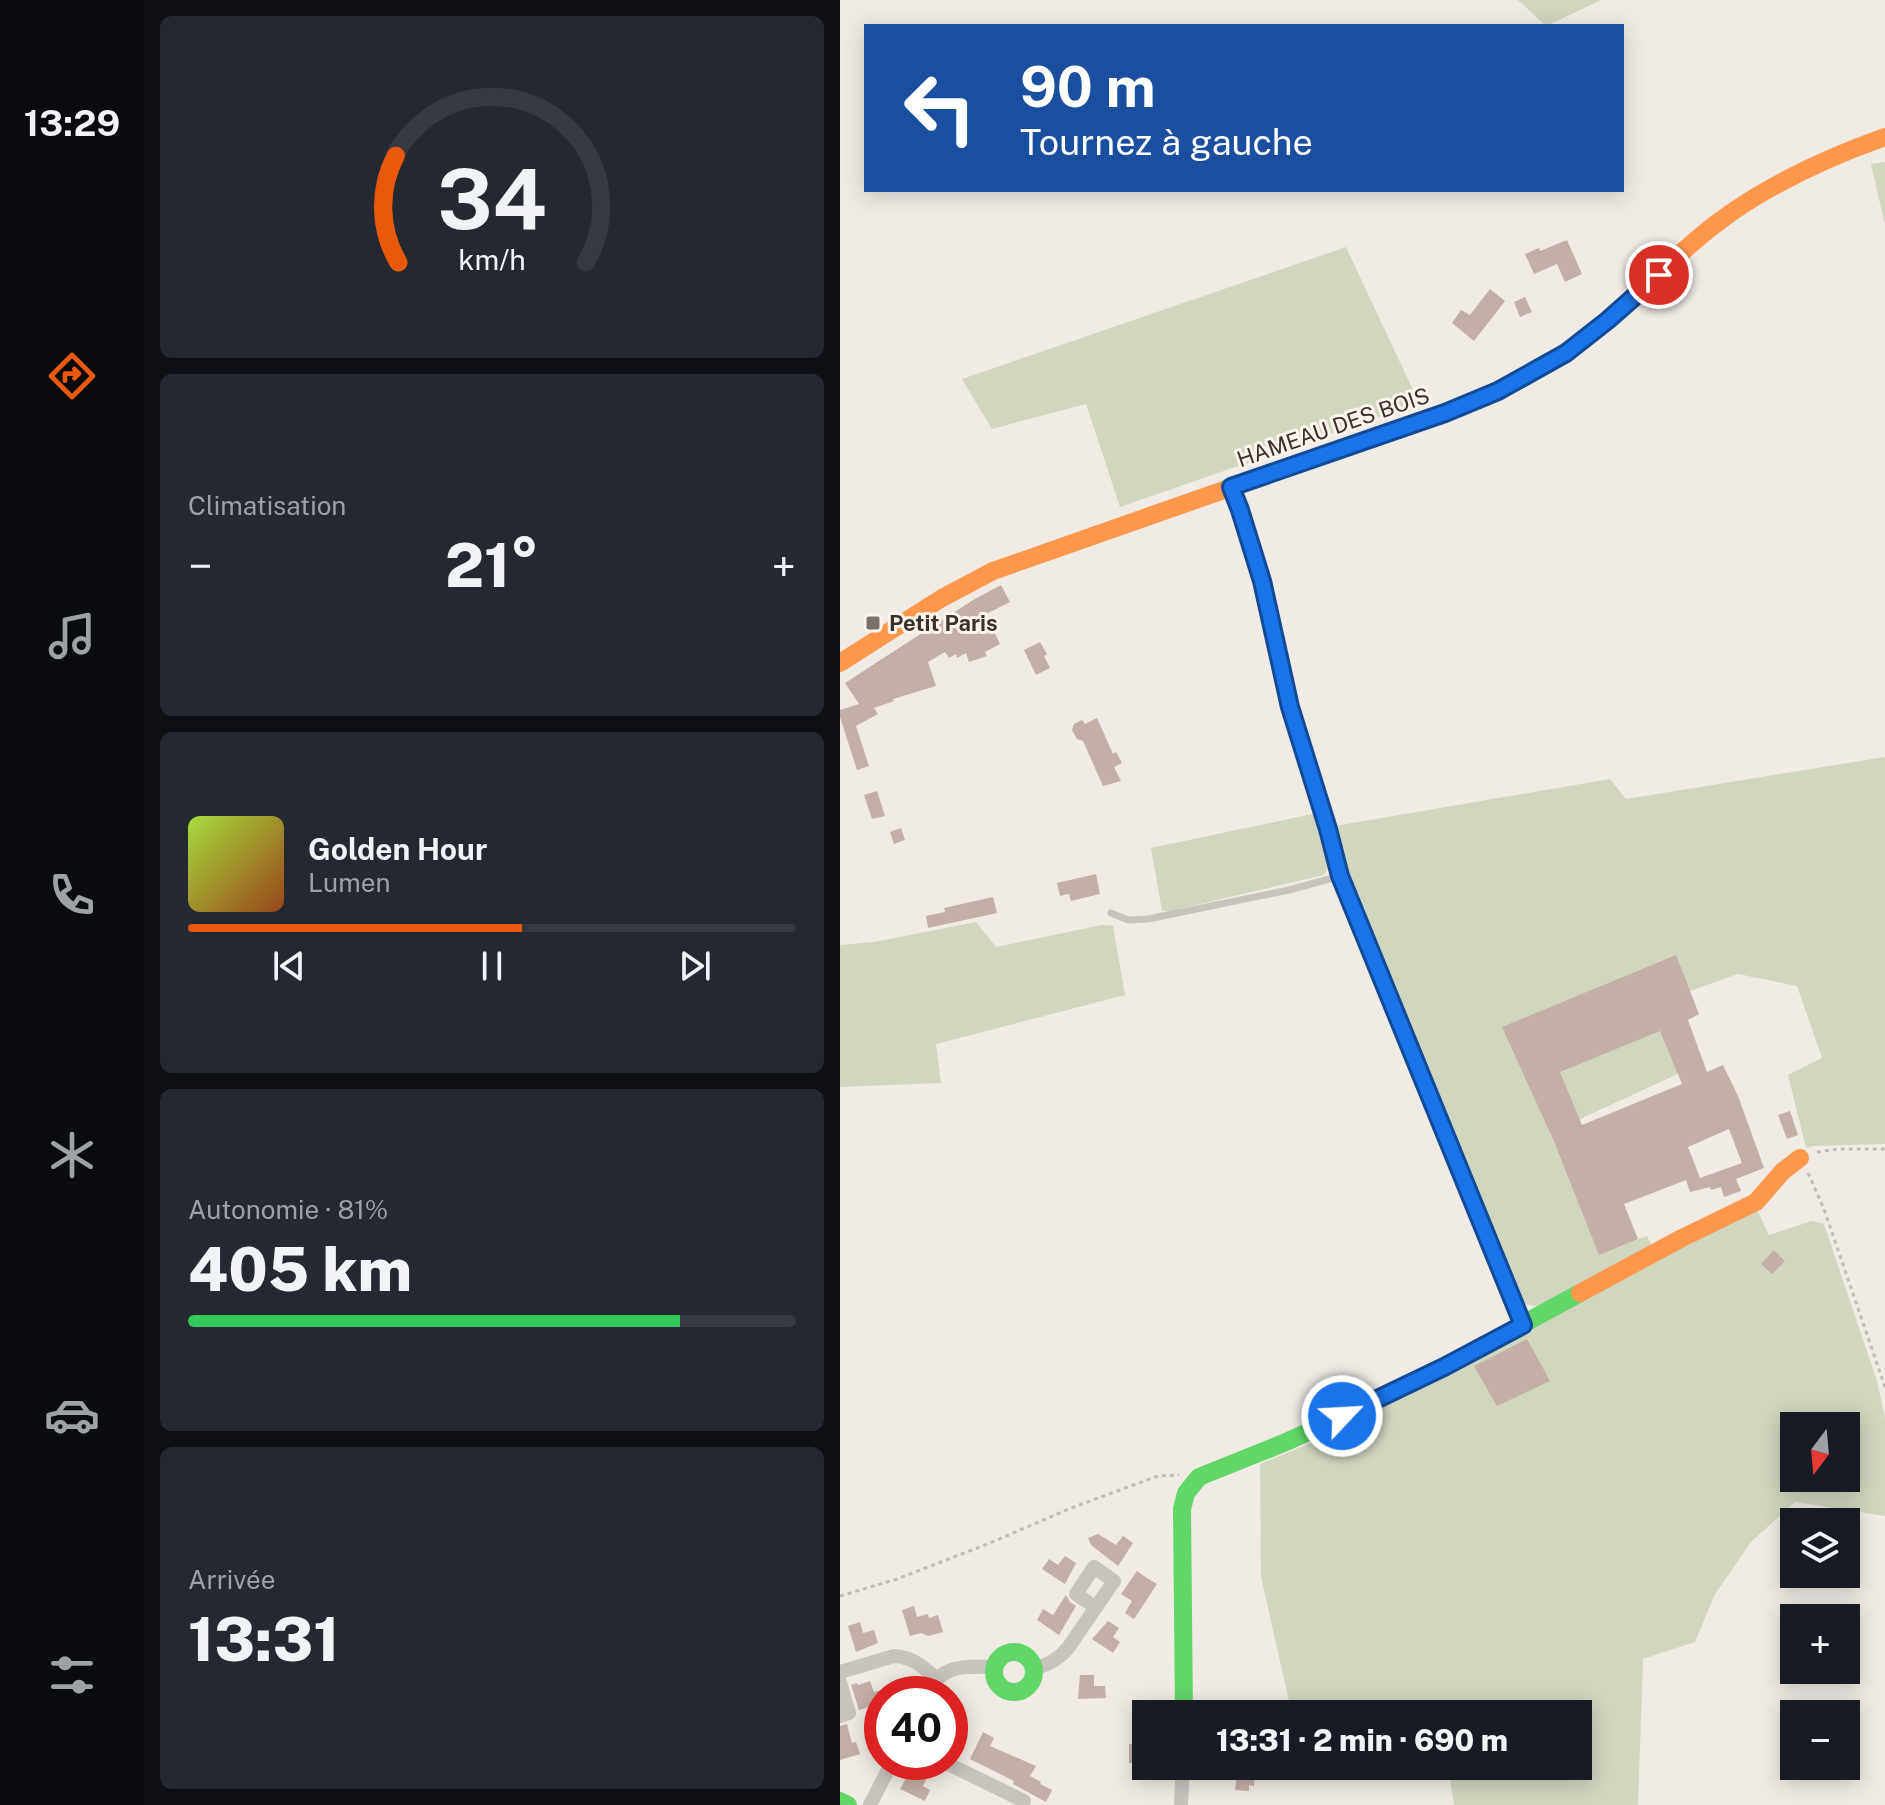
<!DOCTYPE html>
<html lang="fr">
<meta charset="utf-8">
<style>
body{margin:0;font-family:"Public Sans",sans-serif;background:#242831;color:#f1f3f6;height:100vh;display:flex;flex-direction:column;font-size:30px;white-space:nowrap}
*{box-sizing:border-box;margin:0}
p{font-size:26px;color:#9ea1a6}
.icon{flex:none;width:44px;height:44px;fill:none;stroke:currentColor;stroke-width:2;stroke-linecap:round;stroke-linejoin:round}
.map{position:relative;flex:1;overflow:hidden}
.panel{display:flex;flex-direction:column;gap:16px;padding:16px;background:#0d0f14;width:696px}
.panel>*{flex:none}
.hud{position:absolute;left:24px;top:24px;width:760px;height:168px;border-radius:0px;box-shadow:0 4px 20px #0003;background:#1a4fa0;color:#fff;overflow:hidden}
.needle{width:52px;rotate:196deg}
.buttons{position:absolute;left:940px;top:1412px;display:grid;gap:16px}
.buttons a{display:grid;place-items:center;width:80px;height:80px;border-radius:0px;background:#171b24;box-shadow:0 4px 20px #0003;font-size:40px}
.speed{position:absolute;left:24px;top:1676px;display:flex;gap:16px;font-size:40px;font-weight:700;text-align:center}
.speed>*{display:grid;place-content:center;width:104px;height:104px;border-radius:50%;background:#171b24;box-shadow:0 4px 20px #0003;line-height:1}
.speed .limit{border:12px solid #d22;background:#fff;color:#111}
.pin{position:absolute;display:grid;place-items:center;width:68px;height:68px;color:#fff;margin:-34px;border:4px solid #fff;border-radius:50%;box-shadow:0 2px 8px #0007}
.me{position:absolute;width:88px;margin:-44px;rotate:65deg;stroke-linejoin:round;filter:drop-shadow(0 0 6px #0008)}
.turn{display:flex;align-items:center;gap:28px;height:168px;padding:0 24px;font-size:36px}
.turn .icon{width:104px;height:104px;stroke-width:2.5}
.turn b{display:block;font-size:56px;line-height:68px}
.big{font-size:60px;font-weight:800;line-height:1.1}
.panel .widget{flex:1;display:flex;flex-direction:column;justify-content:center;gap:12px;min-width:0;padding:0 28px;border-radius:12px;background:#242831}
.panel .dial{align-items:center;gap:0}
.dial svg{height:208px;overflow:visible;fill:none;stroke:#363941;stroke-width:7;stroke-linecap:round;text-anchor:middle}
.dial text{fill:#f1f3f6;stroke:none}
.song{display:flex;align-items:center;gap:24px}
.cover{width:96px;height:96px;border-radius:12px;background:linear-gradient(135deg,hsl(80 70% 55%),hsl(20 70% 35%))}
.played{height:8px;border-radius:4px;background:linear-gradient(90deg,#ea580c 55%,#363941 55%)}
.keys{display:flex;justify-content:space-around;direction:ltr}
.heat{display:flex;justify-content:space-between;align-items:center;font-size:44px;direction:ltr}
.charge{height:12px;border-radius:6px;background:linear-gradient(90deg,#34c759 81%,#363941 0)}
.trip{position:absolute;left:292px;top:1700px;width:460px;height:80px;border-radius:0px;background:#171b24;box-shadow:0 4px 20px #0003;font-weight:800;line-height:80px;text-align:center}
main{display:flex;flex:1;min-height:0}
.tabs{display:flex;flex-direction:column;width:144px;justify-content:space-around;align-items:center;background:#090b0e;color:#9ea1a6}
.tabs .icon{width:56px;height:56px}
.tabs .on{color:#ea580c}
.tabs b{font-size:36px;color:#f1f3f6}
.map>svg:first-child{display:block}
.green{fill:#d1d6bf;fill-rule:evenodd}
.building{fill:#c3afa7;fill-rule:evenodd}
.lines{fill:none;stroke-linecap:round;stroke-linejoin:round}
.path{stroke:#c2bbb6;stroke-width:3;stroke-dasharray:4 4;stroke-linecap:butt}
.lane{stroke:#c9c3be;stroke-width:7}
.street{stroke:#c9c3be;stroke-width:14}
.fast{stroke:#63d668;stroke-width:18}
.slow{stroke:#ff974d;stroke-width:18}
.route-casing{stroke:#114b97;stroke-width:20}
.route{stroke:#1a73e8;stroke-width:14}
.poi-dot{fill:#7a716c;stroke:#fbf5ee;stroke-width:3}
.labels{text-anchor:middle;dominant-baseline:central;stroke-width:6;stroke-linejoin:round;paint-order:stroke}
.street-label{font-size:22px;fill:#3b302b;stroke:#fbf5ee}
.poi-label{font-size:22px;font-weight:bold;fill:#3b302b;stroke:#fbf5ee;text-anchor:start}
</style>
<main>
<nav class="tabs">
<b>13:29</b>
<svg class="icon on" aria-label="directions" viewBox="0 0 24 24"><path d="M12 3l9 9-9 9-9-9zM9 14v-3h6M13 9l2 2-2 2"/></svg>
<svg class="icon" aria-label="music" viewBox="0 0 24 24"><path d="M9 18V5l10-2v13"/><circle cx="6" cy="18" r="3"/><circle cx="16" cy="16" r="3"/></svg>
<svg class="icon" aria-label="phone" viewBox="0 0 24 24"><path d="M5 4h4l2 5-3 2q2 4 5 5l2-3 5 2v4C11 20 4 13 5 4z"/></svg>
<svg class="icon" aria-label="climate" viewBox="0 0 24 24"><path d="M12 3v18M4 7l16 10M4 17L20 7"/></svg>
<svg class="icon" aria-label="car" viewBox="0 0 24 24"><path d="M5 17H2v-5l4-1 3-4h7l3 4 3 1v5h-3M9 17h6M6 11h13"/><circle cx="7" cy="17" r="2"/><circle cx="17" cy="17" r="2"/></svg>
<svg class="icon" aria-label="filters" viewBox="0 0 24 24"><path d="M4 7h16M4 17h16"/><circle cx="9" cy="7" r="2"/><circle cx="15" cy="17" r="2"/></svg>
</nav>
<section class="panel">
<div class="widget dial"><svg viewBox="0 0 100 80">
<path d="M14 69A42 42 0 1 1 86 69"/>
<path d="M14 69A42 42 0 0 1 13 28" stroke="#ea580c"/>
<text x="50" y="56" font-size="32" font-weight="700">34</text>
<text x="50" y="72" font-size="11">km/h</text>
</svg></div>
<div class="widget"><p>Climatisation</p>
<div class="heat"><a>−</a><b class="big">21°</b><a>+</a></div>
</div>
<div class="widget">
<div class="song"><i class="cover"></i><div><b>Golden Hour</b><p>Lumen</p></div></div>
<div class="played"></div>
<div class="keys"><svg class="icon" aria-label="previous" viewBox="0 0 24 24"><path d="M18 5L8 12l10 7zM5 5v14"/></svg><svg class="icon" aria-label="pause" viewBox="0 0 24 24"><path d="M8 5v14M16 5v14"/></svg><svg class="icon" aria-label="next" viewBox="0 0 24 24"><path d="M6 5l10 7-10 7zM19 5v14"/></svg></div>
</div>
<div class="widget"><p>Autonomie · 81%</p><b class="big">405 km</b><div class="charge"></div></div>
<div class="widget"><p>Arrivée</p><b class="big">13:31</b></div>
</section>
<div class="map">
<svg width="1045" height="1805" viewBox="0 0 1045 1805">
<rect width="100%" height="100%" fill="#f0ebe5"/>
<!-- green -->
<path class="green" d="M678 0H761L706 26Z
M1045 162V225L1031 164Z
M506 247 579 403 280 507 246 404 152 429 122 379Z
M1045 757V1144L973 1146 966 1148 948 1075 982 1058 957 986 898 974 836 996 857 1065 710 1133 759 1254 807 1236 813 1248 703 1307 680 1303 514 899 495 826 770 779 786 799Z
M477 813 491 862 484 875 330 911H322L311 848Z
M136 922 156 947 262 925 273 926 285 995 96 1044 101 1083 0 1087V945L34 942Z
M916 1208 929 1235 972 1221 984 1224 1037 1381 1045 1418V1516L955 1502 911 1542 875 1594 855 1642 803 1659 798 1805H614L608 1766H738V1714H452L421 1577 420 1464 488 1436ZM954 1426H1006V1478H954Z
M463 1766H597L466 1780Z"/>
<!-- building -->
<path class="building" d="M727 240 742 274 725 282 717 264 694 274 685 254 699 248 700 251Z
M650 289 665 301 634 341 612 323 621 310 630 315Z
M685 297 692 312 680 317 674 302Z
M161 585 170 602 146 614 160 644 145 652 147 656 129 662 126 653 117 658 116 654 109 658 105 652 88 662 96 686 53 699 54 701 34 708 38 714 16 726 29 766 17 770 0 717V710L19 704 5 683 133 600Z
M200 642 207 654 204 656 210 668 196 675 184 650Z
M257 718 273 754 276 752 282 763 274 767 281 781 263 786 243 741 237 739 232 730 234 724 242 720 245 724Z
M37 791 45 816 32 819 24 795Z
M61 828 65 840 54 844 50 832Z
M256 874 260 894 231 901 229 894 220 896 217 883Z
M153 897 157 913 88 928 86 916 105 912 104 908Z
M836 955 859 1014 848 1020 867 1072 883 1065 898 1096 924 1168 896 1179 901 1191 884 1197 881 1187 871 1190 870 1187 850 1192 846 1180 784 1204 798 1239 759 1255 712 1137 662 1027ZM820 1031 842 1084 742 1125 720 1072ZM889 1129 902 1163 860 1178 848 1147Z
M950 1111 958 1135 947 1139 938 1115Z
M934 1250 945 1261 932 1274 921 1264Z
M687 1339 710 1381 657 1406 634 1366Z
M258 1534 276 1545 283 1536 293 1543 278 1566 251 1545 248 1538Z
M225 1556 236 1563 225 1584 202 1569 209 1559 218 1565Z
M297 1571 307 1578 301 1588 307 1578 317 1584 294 1619 285 1613 292 1601 281 1594Z
M226 1595 230 1602 236 1606 219 1635 197 1620 203 1609 213 1615Z
M74 1606 77 1617 88 1614 89 1618 98 1615 103 1632 88 1636 81 1633 70 1636 62 1610Z
M268 1621 279 1628 273 1637 280 1642 273 1653 252 1639Z
M20 1622 23 1633 34 1630 38 1643 16 1652 8 1626Z
M240 1675H254V1686H265L266 1698 238 1699Z
M30 1681 34 1692 42 1690V1703L19 1710 11 1685 17 1683 18 1685Z
M7 1724 12 1743 16 1742 20 1754 0 1760V1726Z
M143 1732 154 1738 150 1746 196 1766 190 1776 201 1782 200 1784 212 1790 206 1802 173 1784 174 1781 130 1759Z
M305 1743V1763H289V1744Z
M76 1762H94L83 1786 90 1790 85 1801 60 1789 66 1778 68 1779Z
M398 1766H416L414 1786 409 1785V1791L395 1790Z"/>
<g class="lines">
<!-- path -->
<path class="path" d="M977 1152 998 1149H1045
M968 1173 984 1209 1045 1387
M0 1596 57 1579 150 1543 231 1508 318 1476 339 1475"/>
<!-- lane -->
<path class="lane" d="M392 491 417 562 428 600 456 730 488 829 500 876 682 1323
M271 913 288 920 308 919 449 890 500 876"/>
<!-- street -->
<path class="street" d="M194 1669C208 1664 218 1660 228 1648L274 1581 254 1567 236 1594 255 1607
M0 1672 54 1656C72 1657 82 1666 96 1678
M0 1682 9 1713 0 1716
M86 1694C101 1664 125 1666 155 1667
M104 1762 184 1801
M30 1805 52 1762
M341 1805 343 1766"/>
<!-- fast -->
<path class="fast" d="M418 478C462 463 507 447 551 432 620 408 690 382 748 336
M154 1672a20 20 0 1 1 40 0a20 20 0 1 1-40 0Z
M344 1714 342 1509 346 1493 359 1477 446 1442 530 1404 604 1367 740 1293
M0 1801 8 1805"/>
<!-- slow -->
<path class="slow" d="M748 336C793 300 831 258 877 223 927 185 986 158 1045 137
M0 663 102 598 153 571 418 478
M740 1293 842 1238 916 1202 943 1171 960 1158"/>
</g>
<g class="lines">
<!-- route casing -->
<g class="route-casing">
<path id="route" d="M502 1416 604 1367 683 1325 500 876 488 829 450 707 422 581 400 510 391 487 605 413 658 391 726 353 768 320 819 275"/>
</g>
<!-- route -->
<use href="#route" class="route"/>
</g>
<!-- markers -->
<rect class="poi-dot" x="25" y="615" width="16" height="16" rx="4"/>
<g class="labels">
<!-- street labels -->
<g class="street-label">
<text transform="translate(493 427) rotate(-19)">HAMEAU DES BOIS</text>
</g>
<!-- poi labels -->
<g class="poi-label">
<text x="49" y="623">Petit Paris</text>
</g>
</g>
</svg>
<div class="buttons">
<a><svg class="needle" viewBox="-14 -14 28 28"><path d="M0-13l5 13h-10z" fill="#e53935"/><path d="M0 13l5-13h-10z" fill="#9ea1a6"/></svg></a>
<a><svg class="icon" aria-label="layers" viewBox="0 0 24 24"><path d="M12 4l9 5-9 5-9-5zM3 14l9 5 9-5"/></svg></a>
<a>+</a>
<a>−</a>
</div>
<div class="speed"><div class="limit">40</div></div>
<div class="pin" style="left:819px;top:275px;background:#d93025"><svg class="icon" aria-label="arrive" viewBox="0 0 24 24"><path d="M6 21V4h12l-3 4 3 4H6"/></svg></div>
<svg class="me" style="left:502px;top:1416px" viewBox="-20 -20 40 40"><circle r="17" fill="#1a73e8" stroke="#fff" stroke-width="3"/><path d="M0-11L8 9 0 5-8 9z" fill="#fff"/></svg>
<div class="trip">13:31 · 2 min · 690 m</div>
<div class="hud">
<div class="turn"><svg class="icon" aria-label="left" viewBox="0 0 24 24"><path d="M17 20v-9H6M10 6l-5 5 5 5"/></svg><div><b>90 m</b>Tournez à gauche</div></div>
</div>
</div>
</main>
